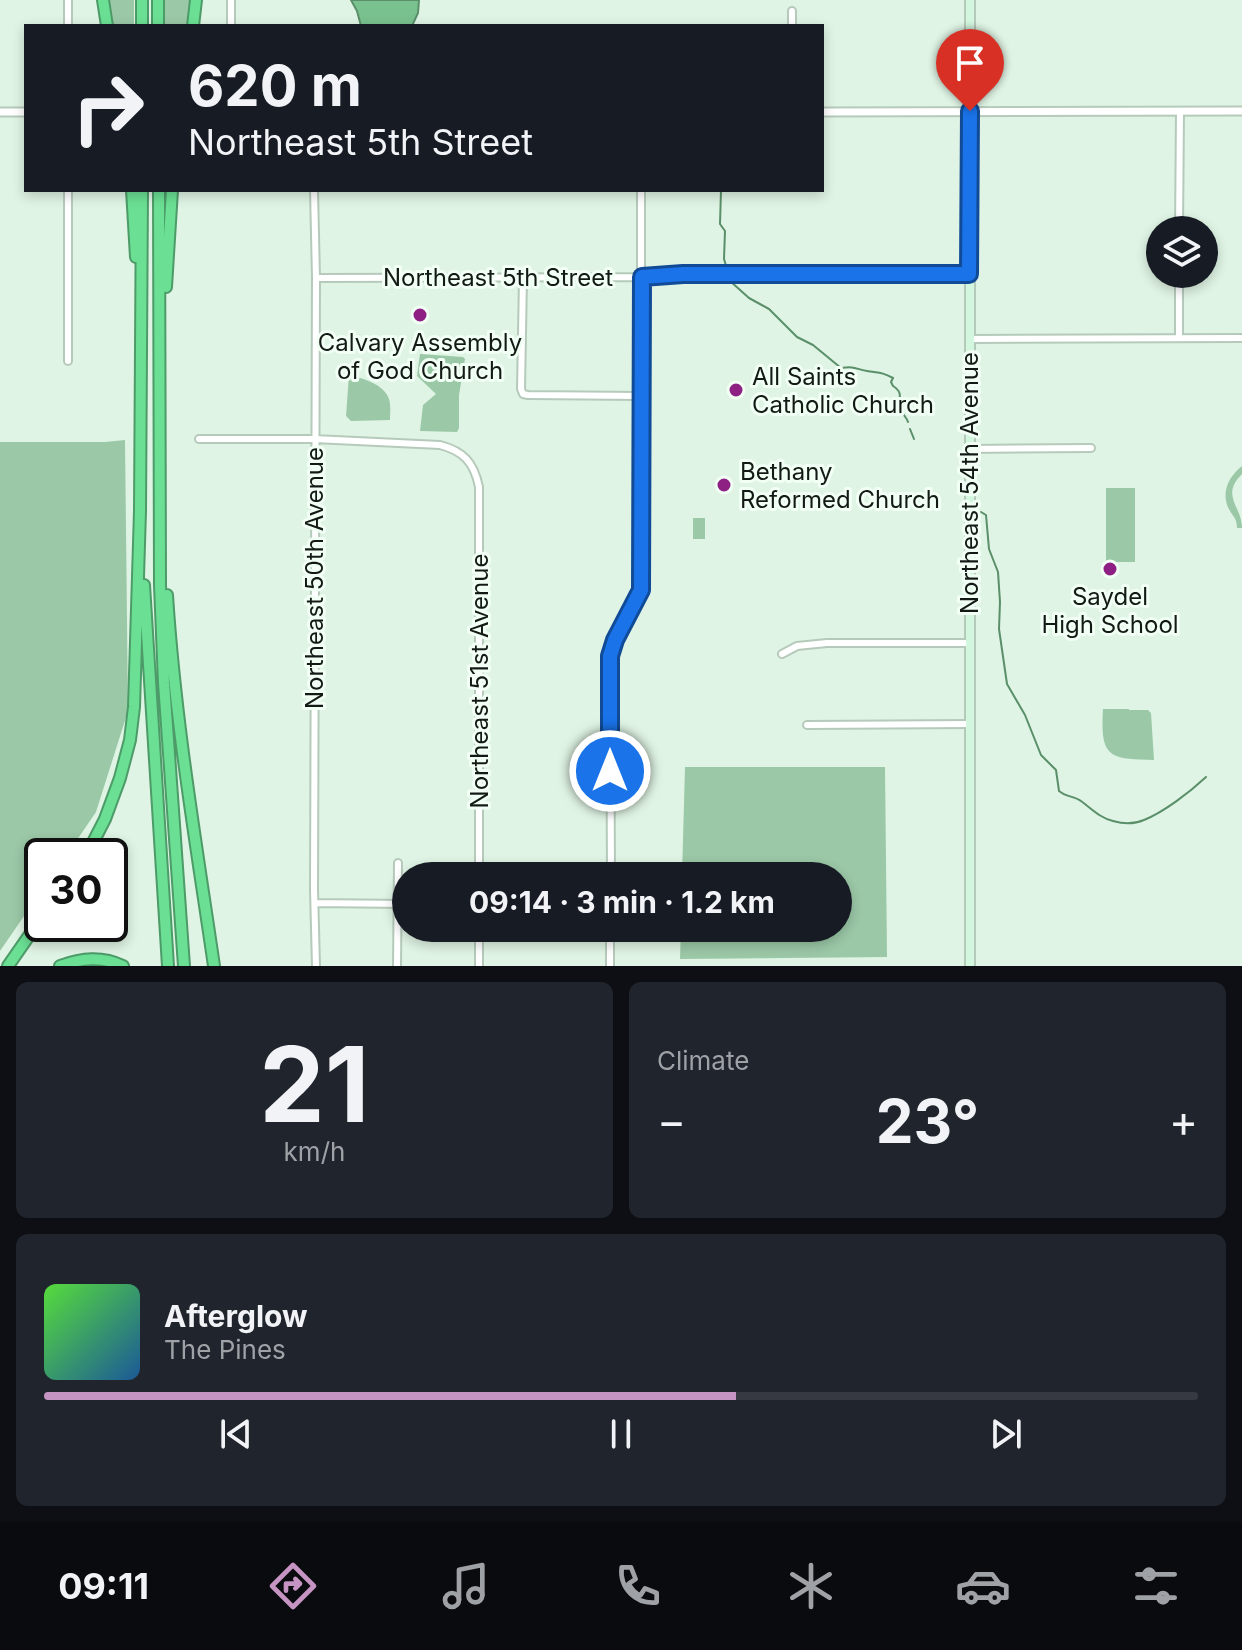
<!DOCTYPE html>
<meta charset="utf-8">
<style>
body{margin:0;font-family:Inter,sans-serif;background:#20242c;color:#f1f3f6;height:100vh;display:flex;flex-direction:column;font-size:30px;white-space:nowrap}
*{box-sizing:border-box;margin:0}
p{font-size:26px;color:#9ea1a6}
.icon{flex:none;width:44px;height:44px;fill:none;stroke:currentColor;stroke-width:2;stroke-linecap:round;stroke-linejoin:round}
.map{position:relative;height:966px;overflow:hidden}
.drawer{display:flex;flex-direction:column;gap:16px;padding:16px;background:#0d0f14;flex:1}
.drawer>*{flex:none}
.top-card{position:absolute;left:24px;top:24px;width:800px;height:168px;border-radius:0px;box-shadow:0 4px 12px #0003;background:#171b24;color:#f1f3f6;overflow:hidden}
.buttons{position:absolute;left:1146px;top:216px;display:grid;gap:16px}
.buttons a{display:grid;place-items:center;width:72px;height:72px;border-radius:50%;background:#171b24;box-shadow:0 4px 12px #0003;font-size:40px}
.speed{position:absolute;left:24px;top:838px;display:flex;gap:16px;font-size:40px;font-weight:700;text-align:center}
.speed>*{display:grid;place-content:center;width:104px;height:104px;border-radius:50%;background:#171b24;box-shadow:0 4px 12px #0003;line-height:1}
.speed .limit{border:4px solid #111;border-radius:12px;background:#fff;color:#111}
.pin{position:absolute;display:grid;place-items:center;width:68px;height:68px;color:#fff;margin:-82px -34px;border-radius:50% 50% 50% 0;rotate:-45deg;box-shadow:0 0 8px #0007}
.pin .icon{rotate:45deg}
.me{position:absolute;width:88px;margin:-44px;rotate:0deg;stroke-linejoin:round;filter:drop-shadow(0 0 6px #0008)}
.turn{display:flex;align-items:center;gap:28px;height:168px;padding:0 32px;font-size:36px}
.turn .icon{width:104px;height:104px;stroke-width:2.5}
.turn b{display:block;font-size:56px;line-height:68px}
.big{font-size:60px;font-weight:700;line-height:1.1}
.drawer .card{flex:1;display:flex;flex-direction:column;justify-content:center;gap:12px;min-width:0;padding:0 28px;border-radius:12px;background:#20242c}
.drawer .dial{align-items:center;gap:0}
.dial b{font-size:104px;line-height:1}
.song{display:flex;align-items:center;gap:24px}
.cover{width:96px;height:96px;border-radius:12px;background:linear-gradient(135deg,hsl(110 70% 55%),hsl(210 70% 35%))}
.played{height:8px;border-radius:4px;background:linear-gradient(90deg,#c594c2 60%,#363941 60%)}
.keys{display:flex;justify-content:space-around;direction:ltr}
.heat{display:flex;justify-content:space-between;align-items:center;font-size:44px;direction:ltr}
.drawer .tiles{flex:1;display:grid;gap:16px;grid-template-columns:1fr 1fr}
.card:last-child{grid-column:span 2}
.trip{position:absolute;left:392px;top:862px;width:460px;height:80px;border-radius:40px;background:#171b24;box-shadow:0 4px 12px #0003;font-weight:700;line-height:80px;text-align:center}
.tabs{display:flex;height:128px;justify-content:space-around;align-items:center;background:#090b0e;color:#9ea1a6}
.tabs .icon{width:56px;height:56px}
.tabs .current{color:#c594c2}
.tabs b{font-size:36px;color:#f1f3f6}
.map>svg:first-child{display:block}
.green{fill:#9bc8a7}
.water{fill:#79c18f;stroke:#5a8f6a;stroke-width:2}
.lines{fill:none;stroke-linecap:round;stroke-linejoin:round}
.stream{stroke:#5a8f6a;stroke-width:2}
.minor-casing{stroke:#b6cabb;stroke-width:10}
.tertiary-casing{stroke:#b6cabb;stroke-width:11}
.secondary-casing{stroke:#b6cabb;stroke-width:12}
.motorway-casing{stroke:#4c9b68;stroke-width:14}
.minor{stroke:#fff;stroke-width:6}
.tertiary{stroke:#fff;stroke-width:7}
.secondary{stroke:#d3f6df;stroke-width:8}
.motorway{stroke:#6be094;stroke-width:10}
.route-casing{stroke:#114b97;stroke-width:20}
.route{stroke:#1a73e8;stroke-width:14}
.poi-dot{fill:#8f2083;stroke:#f2fff5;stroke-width:3}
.labels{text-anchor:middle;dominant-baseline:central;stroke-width:6;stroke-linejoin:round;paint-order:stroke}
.street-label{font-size:24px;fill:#131a15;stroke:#f2fff5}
.poi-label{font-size:24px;fill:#131a15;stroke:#f2fff5}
</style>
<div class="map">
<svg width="1242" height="966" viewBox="0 0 1242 966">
<rect width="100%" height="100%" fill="#dff4e4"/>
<!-- green -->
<path class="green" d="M107 0H134V26H111Z
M165 0H193L189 26H165Z
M420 354 463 357 465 359 459 395V428L457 432 420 431 423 405 436 394 417 376Z
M349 375C362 378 384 384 389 399 391 405 390 414 390 420L351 421 346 416Z
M125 440 128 711 96 812 66 856H42V890L0 951V442H105Z
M1242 466V474C1220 496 1242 506 1242 528H1237C1237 519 1234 518 1230 511 1220 494 1228 477 1242 466Z
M1106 488H1135V562H1106Z
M693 518H705V539H693Z
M1103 709H1129V710H1148L1151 713 1154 760C1109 759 1100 758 1103 709Z
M685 767H885L887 957 680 959 681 928H838V876H682Z"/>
<!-- water -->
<path class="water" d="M351 0H419L418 13 412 26H361L357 11Z"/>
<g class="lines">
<!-- stream -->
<path class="stream" d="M721 190 720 224 725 231 724 259 727 269
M730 278V281L749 298 769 309 797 337 813 345 841 368C856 366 855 369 867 371 879 373 882 372 893 378L891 382 893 386C907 395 894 401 902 412 904 416 907 418 908 422
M910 429 914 439
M981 512 986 515 989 549 998 572 1000 602 999 629 1007 684 1025 715 1041 755 1056 770 1059 791C1066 797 1074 796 1081 801 1092 809 1100 818 1113 821 1123 824 1135 824 1144 820 1164 812 1190 792 1206 777"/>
<!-- minor casing -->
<g class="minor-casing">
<path id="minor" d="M68 0V26
M792 11V26
M231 26V0
M68 190V361
M314 190 316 278 314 890 316 966
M1179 230 1180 112
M316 278 642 277 683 274H969
M523 278 521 389 523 394 528 395 640 396
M1179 338V274
M969 339 1242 338
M199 439H314L440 445C463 451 474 462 479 487V876
M969 449 1091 448
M782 654 797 646 827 643H970
M807 725 970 724
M611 876 610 656 615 640 641 590V190
M315 903 406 904
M479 928V966
M397 966 398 863
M610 966V928"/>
</g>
<!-- tertiary casing -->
<g class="tertiary-casing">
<path id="tertiary" d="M0 112H26
M822 112 1242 111"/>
</g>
<!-- secondary casing -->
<g class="secondary-casing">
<path id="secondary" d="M970 0V966"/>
</g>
<!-- motorway casing -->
<g class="motorway-casing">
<path id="motorway" d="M103 0 107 26
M142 0V26
M158 0V26
M193 26 196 0
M132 190 136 257
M159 190 160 585 164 683 184 966
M166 287 172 190
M144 585 168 966
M167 595C175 720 196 843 214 966
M86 856 105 819 120 778 130 740 134 707 140 511 142 190
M8 966 42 917
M60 966C82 958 102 956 123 966"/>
</g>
<!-- minor -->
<use href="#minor" class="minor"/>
<!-- tertiary -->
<use href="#tertiary" class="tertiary"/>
<!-- secondary -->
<use href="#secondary" class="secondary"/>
<!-- motorway -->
<use href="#motorway" class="motorway"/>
</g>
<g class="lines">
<!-- route casing -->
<g class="route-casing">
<path id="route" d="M610 771V656L615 640 641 590 642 277 683 274H969L970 111"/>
</g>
<!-- route -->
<use href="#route" class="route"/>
</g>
<!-- markers -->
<g class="poi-dot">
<circle cx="420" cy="315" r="8"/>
<circle cx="736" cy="390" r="8"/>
<circle cx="724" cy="485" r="8"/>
<circle cx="1110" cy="569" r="8"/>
</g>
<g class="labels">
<!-- street labels -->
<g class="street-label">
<text x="498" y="277">Northeast 5th Street</text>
<text transform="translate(969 483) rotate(-90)">Northeast 54th Avenue</text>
<text transform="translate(314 578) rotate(-90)">Northeast 50th Avenue</text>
<text transform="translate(479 681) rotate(-90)">Northeast 51st Avenue</text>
</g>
<!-- poi labels -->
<g class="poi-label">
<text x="420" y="342">Calvary Assembly<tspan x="420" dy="28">of God Church</tspan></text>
<text x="752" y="376" text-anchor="start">All Saints<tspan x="752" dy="28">Catholic Church</tspan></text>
<text x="740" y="471" text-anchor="start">Bethany<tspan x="740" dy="28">Reformed Church</tspan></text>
<text x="1110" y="596">Saydel<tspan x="1110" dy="28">High School</tspan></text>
</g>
</g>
</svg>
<div class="buttons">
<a><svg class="icon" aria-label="layers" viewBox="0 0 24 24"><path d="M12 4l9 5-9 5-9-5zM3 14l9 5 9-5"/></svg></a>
</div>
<div class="speed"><div class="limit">30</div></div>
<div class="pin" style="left:970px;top:111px;background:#d93025"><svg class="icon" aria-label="arrive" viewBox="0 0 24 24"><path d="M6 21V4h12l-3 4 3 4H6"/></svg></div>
<svg class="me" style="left:610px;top:771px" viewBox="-20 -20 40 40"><circle r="17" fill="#1a73e8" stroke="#fff" stroke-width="3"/><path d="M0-11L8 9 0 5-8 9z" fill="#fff"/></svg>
<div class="trip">09:14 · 3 min · 1.2 km</div>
<div class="top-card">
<div class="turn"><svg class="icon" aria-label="right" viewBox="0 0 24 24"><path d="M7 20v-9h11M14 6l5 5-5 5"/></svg><div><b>620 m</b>Northeast 5th Street</div></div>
</div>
</div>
<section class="drawer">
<div class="tiles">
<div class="card dial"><b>21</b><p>km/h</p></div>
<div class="card"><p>Climate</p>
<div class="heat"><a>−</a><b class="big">23°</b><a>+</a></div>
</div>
<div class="card">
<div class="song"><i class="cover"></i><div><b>Afterglow</b><p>The Pines</p></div></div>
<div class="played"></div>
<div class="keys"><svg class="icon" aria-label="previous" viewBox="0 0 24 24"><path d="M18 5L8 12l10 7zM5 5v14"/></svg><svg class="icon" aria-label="pause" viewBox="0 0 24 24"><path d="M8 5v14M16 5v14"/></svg><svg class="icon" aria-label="next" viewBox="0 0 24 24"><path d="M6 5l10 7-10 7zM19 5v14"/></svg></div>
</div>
</div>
</section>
<nav class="tabs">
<b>09:11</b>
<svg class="icon current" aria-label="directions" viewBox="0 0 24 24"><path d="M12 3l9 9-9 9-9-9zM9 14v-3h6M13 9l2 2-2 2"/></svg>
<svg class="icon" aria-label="music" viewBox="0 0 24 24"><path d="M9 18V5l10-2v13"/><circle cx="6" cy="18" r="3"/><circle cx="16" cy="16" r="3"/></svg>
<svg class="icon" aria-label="phone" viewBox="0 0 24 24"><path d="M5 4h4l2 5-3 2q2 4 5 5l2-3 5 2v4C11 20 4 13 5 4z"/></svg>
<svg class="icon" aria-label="climate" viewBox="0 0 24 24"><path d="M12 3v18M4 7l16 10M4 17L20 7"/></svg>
<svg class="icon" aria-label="car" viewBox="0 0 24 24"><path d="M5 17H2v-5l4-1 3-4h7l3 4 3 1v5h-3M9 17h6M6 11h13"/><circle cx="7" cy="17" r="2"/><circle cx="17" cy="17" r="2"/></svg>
<svg class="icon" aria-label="filters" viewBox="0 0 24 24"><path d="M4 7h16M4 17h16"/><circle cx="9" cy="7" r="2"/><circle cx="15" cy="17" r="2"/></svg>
</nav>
